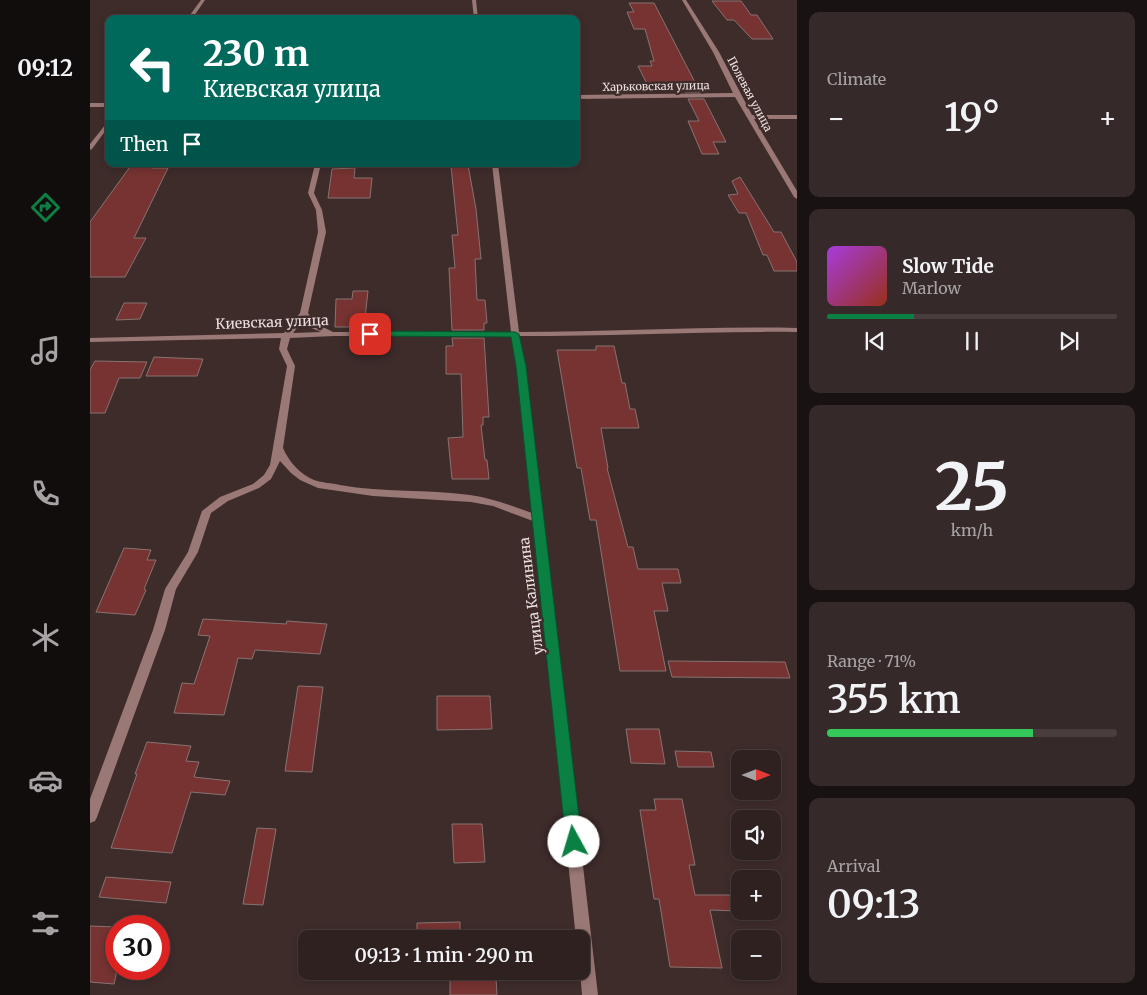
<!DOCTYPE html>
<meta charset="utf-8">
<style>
body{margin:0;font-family:Merriweather,serif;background:#362929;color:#f1f3f6;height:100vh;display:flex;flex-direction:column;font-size:19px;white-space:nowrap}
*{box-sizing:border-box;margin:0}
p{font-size:16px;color:#a7a3a5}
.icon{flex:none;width:28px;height:28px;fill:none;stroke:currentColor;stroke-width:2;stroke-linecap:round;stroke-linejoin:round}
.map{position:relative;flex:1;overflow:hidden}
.drawer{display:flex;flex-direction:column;gap:12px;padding:12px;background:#191212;width:350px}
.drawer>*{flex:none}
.top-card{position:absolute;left:15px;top:15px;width:475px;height:152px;border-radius:10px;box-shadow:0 2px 8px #0003,0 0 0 1px #493e3e;background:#00695c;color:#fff;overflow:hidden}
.needle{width:32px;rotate:90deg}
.fabs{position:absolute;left:641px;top:750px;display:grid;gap:10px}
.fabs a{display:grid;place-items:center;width:50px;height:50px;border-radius:10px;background:#2e2120;box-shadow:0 2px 8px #0003,0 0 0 1px #493e3e;font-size:25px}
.speed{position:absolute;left:15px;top:915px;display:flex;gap:10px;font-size:25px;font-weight:700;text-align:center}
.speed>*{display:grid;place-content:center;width:65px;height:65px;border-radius:50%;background:#2e2120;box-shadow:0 2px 8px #0003,0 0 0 1px #493e3e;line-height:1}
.speed .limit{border:8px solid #d22;background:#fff;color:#111}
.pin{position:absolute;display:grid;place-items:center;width:42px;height:42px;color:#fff;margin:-21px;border-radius:10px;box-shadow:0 2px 8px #0006}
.me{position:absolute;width:55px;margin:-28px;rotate:354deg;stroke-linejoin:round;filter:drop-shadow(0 0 4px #0008)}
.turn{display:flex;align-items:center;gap:18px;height:105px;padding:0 15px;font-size:22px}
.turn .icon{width:65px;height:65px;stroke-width:2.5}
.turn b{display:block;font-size:35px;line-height:42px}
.then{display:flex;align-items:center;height:48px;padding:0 15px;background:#0003;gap:10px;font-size:19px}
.big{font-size:38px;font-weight:600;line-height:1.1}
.drawer .tile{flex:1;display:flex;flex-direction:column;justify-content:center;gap:8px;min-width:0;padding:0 18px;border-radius:10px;background:#362929}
.drawer .dial{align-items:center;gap:0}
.dial b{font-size:65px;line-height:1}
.song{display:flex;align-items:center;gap:15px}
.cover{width:60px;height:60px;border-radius:8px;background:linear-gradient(135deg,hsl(280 70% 55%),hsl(10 70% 35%))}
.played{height:5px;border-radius:2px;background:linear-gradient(90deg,#0b8043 30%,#493e3e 30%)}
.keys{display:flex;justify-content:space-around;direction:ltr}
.heat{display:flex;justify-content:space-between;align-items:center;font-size:28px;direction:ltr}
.charge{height:8px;border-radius:4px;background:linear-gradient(90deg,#34c759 71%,#493e3e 0)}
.trip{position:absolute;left:208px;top:930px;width:292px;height:50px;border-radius:10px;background:#2e2120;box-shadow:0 2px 8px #0003,0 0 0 1px #493e3e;font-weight:600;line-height:50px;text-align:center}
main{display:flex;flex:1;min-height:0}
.menu{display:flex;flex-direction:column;width:90px;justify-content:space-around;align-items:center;background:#120d0d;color:#a7a3a5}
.menu .icon{width:35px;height:35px}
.menu .active{color:#0b8043}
.menu b{font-size:22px;color:#f1f3f6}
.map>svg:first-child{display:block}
.building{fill:#763331;stroke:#877371}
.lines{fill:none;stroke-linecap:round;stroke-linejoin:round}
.minor{fill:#9a7875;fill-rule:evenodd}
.route{fill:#0b8043;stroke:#07532c}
.labels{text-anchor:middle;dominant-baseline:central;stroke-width:5;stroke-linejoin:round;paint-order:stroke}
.far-street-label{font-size:11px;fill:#ece0de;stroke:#3e2c2b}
.street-label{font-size:14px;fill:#ece0de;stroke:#3e2c2b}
</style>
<main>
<nav class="menu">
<b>09:12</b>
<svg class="icon active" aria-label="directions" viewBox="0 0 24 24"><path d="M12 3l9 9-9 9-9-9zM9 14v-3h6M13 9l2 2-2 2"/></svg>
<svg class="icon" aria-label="music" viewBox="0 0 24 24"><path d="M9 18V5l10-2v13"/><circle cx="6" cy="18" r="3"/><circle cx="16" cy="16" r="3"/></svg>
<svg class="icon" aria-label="phone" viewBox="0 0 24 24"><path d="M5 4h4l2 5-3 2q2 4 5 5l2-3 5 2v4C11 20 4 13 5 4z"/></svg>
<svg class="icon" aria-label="climate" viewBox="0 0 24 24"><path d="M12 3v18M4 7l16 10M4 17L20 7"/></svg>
<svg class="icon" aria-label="car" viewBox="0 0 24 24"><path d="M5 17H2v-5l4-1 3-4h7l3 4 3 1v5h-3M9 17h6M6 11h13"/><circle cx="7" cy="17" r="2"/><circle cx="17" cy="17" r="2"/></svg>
<svg class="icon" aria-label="filters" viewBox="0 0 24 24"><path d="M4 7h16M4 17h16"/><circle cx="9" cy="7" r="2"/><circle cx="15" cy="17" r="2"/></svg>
</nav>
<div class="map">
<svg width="707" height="995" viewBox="0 0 707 995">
<rect width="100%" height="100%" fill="#3e2c2b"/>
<!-- building -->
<path class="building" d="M622 1H651L661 15H667L683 39H662L644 20H637Z
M539 3H564L610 92H595L592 87 558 86 548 66H562L560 61H564L555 29H544L537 12H544Z
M598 99H614L636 142H623L629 154H612L598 121H609Z
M42 164H65L62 168H78L44 238H56L35 277H0V222Z
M378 165 386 209 391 259H385L387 300H395L397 323H394V330H362L359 268H365L362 235H368L361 166Z
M265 168 264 178H282L280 198H238L242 169Z
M650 177 684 232H691L707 262V271H684L677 255H673L656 213H649L638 195 648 194 642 181Z
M263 291H278L274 327H245L246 299H262Z
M34 303H57L50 319 26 320Z
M362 338H394L399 417H393V425H391L395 460H397L399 479H362L358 438 373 437 371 374H356V346H363Z
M506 346H524L532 383H535L540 409H545L549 428H511L518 468H517L538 547H543L548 569H588L591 583H572L578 611H564L576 671H530L506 520H500L491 468H487L467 350H506Z
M64 357 87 358 113 359 107 376H56Z
M5 361 57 362 50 378H29L15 413H0V370Z
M34 548 61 550 57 560H66L54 589 56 590 45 615 6 612Z
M113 619 196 624 197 621 237 624 230 654 165 650 162 659 148 658 134 715 84 713 92 683 104 684 120 636 108 635Z
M578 661 695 662 700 678 582 677Z
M208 686 233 687 222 772 195 771Z
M347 696H400L402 729 347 730Z
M536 729H569L575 764 541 763Z
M57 742 101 746 96 761 109 762 104 777 140 781 135 795 101 792 82 853 21 848 47 774H45Z
M585 751 621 752 624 767H588Z
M564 799H592L605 865H599L605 895H644L648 911 620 910 632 968 580 967 569 899H564L550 810H566Z
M362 824H392L395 862 364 863Z
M167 828 186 829 173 905 153 904Z
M16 877 81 882 76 903 9 897Z
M370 922V939H327V923Z
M0 926 26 927V975L24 984 0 982Z
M360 978H406L407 995H360Z"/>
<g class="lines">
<!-- minor -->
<path class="minor" d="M111 0H115L102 19H97Z
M382 0H386L388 19H384Z
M592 0H596L629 52 662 115H707V119H664L707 191V199L704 197 645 97 486 99V95L643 93 623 52Z
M0 103H19V107H0Z
M19 120V126L2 149 0 150V144Z
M225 164H231L224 193 232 210 236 232 218 313 225 323 243 332H421L402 164H408L429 332C522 332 614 326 707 328V332C614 331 522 336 429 336L435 366 508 995H492L490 971H491V939H486L443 521 403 506 381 502 283 496 228 488 210 480 201 473 190 461 181 479 169 488 138 501 121 513 108 552 86 589 75 630 7 817 5 821 0 823V799L63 630 75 589 98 552 112 511 130 497 163 484 174 475 180 465 197 366 189 349 191 338 0 342V338L194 333 210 313 228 232 226 210 218 193ZM214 319 219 327 231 332 203 333ZM244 336H421L427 366 442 513C422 506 402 498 380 495 337 489 293 493 250 485 242 483 232 483 224 480 210 474 199 462 193 448L205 366 197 349 200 338Z"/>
</g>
<!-- route -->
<path class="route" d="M280 331 425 332 429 334 436 366 492 842 490 847 484 849 478 847 476 842 426 366 421 337 277 336 275 334Z"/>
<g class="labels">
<!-- far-street labels -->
<g class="far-street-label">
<text transform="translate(566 86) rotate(-1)">Харьковская улица</text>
<text transform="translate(660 94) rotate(62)">Полевая улица</text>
</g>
<!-- street labels -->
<g class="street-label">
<text transform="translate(182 322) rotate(-2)">Киевская улица</text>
<text transform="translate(441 596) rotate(-97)">улица Калинина</text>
</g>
</g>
</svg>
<div class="fabs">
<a><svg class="needle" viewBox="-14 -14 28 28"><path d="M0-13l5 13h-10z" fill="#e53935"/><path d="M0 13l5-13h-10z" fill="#a7a3a5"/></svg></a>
<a><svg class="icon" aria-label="sound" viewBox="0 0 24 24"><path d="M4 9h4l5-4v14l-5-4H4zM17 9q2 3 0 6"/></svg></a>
<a>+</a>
<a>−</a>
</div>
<div class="speed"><div class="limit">30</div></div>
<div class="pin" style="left:280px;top:334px;background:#d93025"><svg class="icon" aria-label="arrive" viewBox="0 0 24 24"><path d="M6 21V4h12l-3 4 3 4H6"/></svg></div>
<svg class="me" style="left:484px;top:842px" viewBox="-20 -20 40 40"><circle r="19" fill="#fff"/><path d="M0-13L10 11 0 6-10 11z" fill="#0b8043"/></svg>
<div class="trip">09:13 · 1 min · 290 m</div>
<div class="top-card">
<div class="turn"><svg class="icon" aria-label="left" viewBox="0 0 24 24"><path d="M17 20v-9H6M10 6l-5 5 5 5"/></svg><div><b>230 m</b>Киевская улица</div></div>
<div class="then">Then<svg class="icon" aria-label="arrive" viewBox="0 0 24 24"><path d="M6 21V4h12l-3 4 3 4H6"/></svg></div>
</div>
</div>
<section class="drawer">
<div class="tile"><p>Climate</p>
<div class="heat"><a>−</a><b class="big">19°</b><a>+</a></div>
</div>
<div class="tile">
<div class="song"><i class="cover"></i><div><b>Slow Tide</b><p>Marlow</p></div></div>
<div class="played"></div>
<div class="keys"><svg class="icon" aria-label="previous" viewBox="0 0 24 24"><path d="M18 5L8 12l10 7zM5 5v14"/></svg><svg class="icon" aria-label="pause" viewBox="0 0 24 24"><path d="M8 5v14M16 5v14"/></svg><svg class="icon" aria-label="next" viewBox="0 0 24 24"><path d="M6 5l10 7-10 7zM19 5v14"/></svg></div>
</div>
<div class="tile dial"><b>25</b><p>km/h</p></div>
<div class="tile"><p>Range · 71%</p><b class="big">355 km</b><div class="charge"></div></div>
<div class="tile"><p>Arrival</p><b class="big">09:13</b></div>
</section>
</main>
